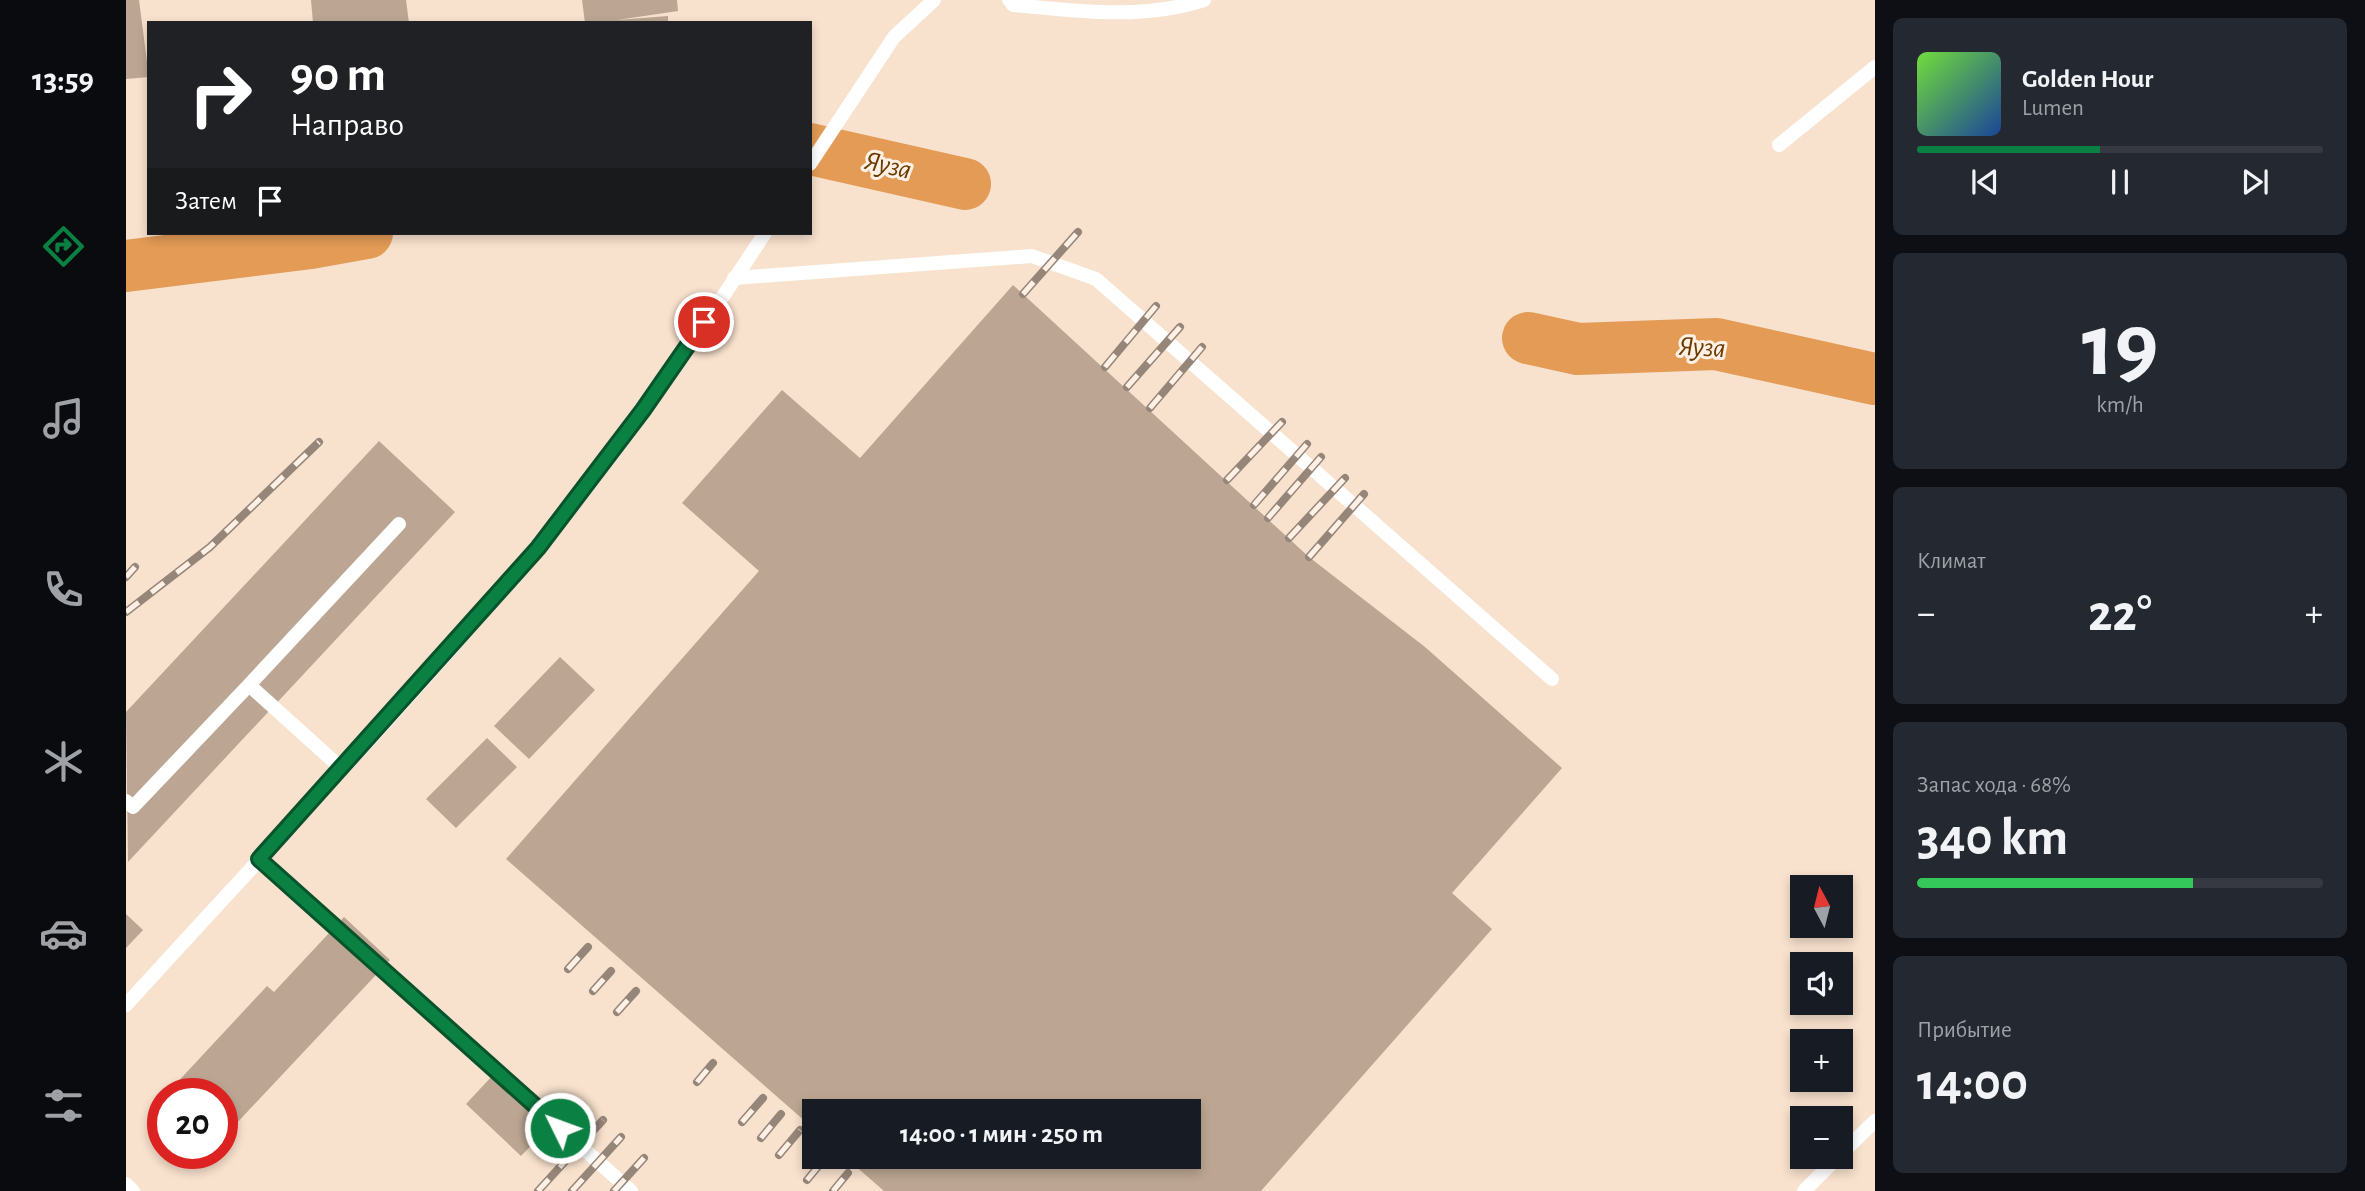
<!DOCTYPE html>
<html lang="ru">
<meta charset="utf-8">
<style>
body{margin:0;font-family:"Alegreya Sans",sans-serif;background:#242831;color:#f1f3f6;height:100vh;display:flex;flex-direction:column;font-size:26px;white-space:nowrap}
*{box-sizing:border-box;margin:0}
p{font-size:23px;color:#9ea1a6}
.icon{flex:none;width:38px;height:38px;fill:none;stroke:currentColor;stroke-width:2;stroke-linecap:round;stroke-linejoin:round}
.map{position:relative;flex:1;overflow:hidden}
.sheet{display:flex;flex-direction:column;gap:18px;padding:18px;background:#0d0f14;width:490px}
.sheet>*{flex:none}
.top-card{position:absolute;left:21px;top:21px;width:665px;height:214px;border-radius:0px;box-shadow:0 4px 10px #0003;background:#202124;color:#fff;overflow:hidden}
.needle{width:46px;rotate:353deg}
.buttons{position:absolute;left:1664px;top:875px;display:grid;gap:14px}
.buttons a{display:grid;place-items:center;width:63px;height:63px;border-radius:0px;background:#171b24;box-shadow:0 4px 10px #0003;font-size:35px}
.speed{position:absolute;left:21px;top:1078px;display:flex;gap:14px;font-size:35px;font-weight:700;text-align:center}
.speed>*{display:grid;place-content:center;width:91px;height:91px;border-radius:50%;background:#171b24;box-shadow:0 4px 10px #0003;line-height:1}
.speed .limit{border:10px solid #d22;background:#fff;color:#111}
.pin{position:absolute;display:grid;place-items:center;width:60px;height:60px;color:#fff;margin:-30px;border:4px solid #fff;border-radius:50%;box-shadow:0 2px 7px #0007}
.me{position:absolute;width:77px;margin:-38px;rotate:312deg;stroke-linejoin:round;filter:drop-shadow(0 0 5px #0008)}
.turn{display:flex;align-items:center;gap:24px;height:147px;padding:0 28px;font-size:32px}
.turn .icon{width:91px;height:91px;stroke-width:2.5}
.turn b{display:block;font-size:49px;line-height:60px}
.then{display:flex;align-items:center;height:66px;padding:0 28px;background:#0003;gap:14px;font-size:26px}
.big{font-size:52px;font-weight:600;line-height:1.1}
.sheet .widget{flex:1;display:flex;flex-direction:column;justify-content:center;gap:10px;min-width:0;padding:0 24px;border-radius:10px;background:#242831}
.sheet .dial{align-items:center;gap:0}
.dial b{font-size:91px;line-height:1}
.song{display:flex;align-items:center;gap:21px}
.cover{width:84px;height:84px;border-radius:10px;background:linear-gradient(135deg,hsl(100 70% 55%),hsl(220 70% 35%))}
.played{height:7px;border-radius:4px;background:linear-gradient(90deg,#0b8043 45%,#363941 45%)}
.keys{display:flex;justify-content:space-around;direction:ltr}
.heat{display:flex;justify-content:space-between;align-items:center;font-size:38px;direction:ltr}
.charge{height:10px;border-radius:5px;background:linear-gradient(90deg,#34c759 68%,#363941 0)}
.trip{position:absolute;left:676px;top:1099px;width:399px;height:70px;border-radius:0px;background:#171b24;box-shadow:0 4px 10px #0003;font-weight:600;line-height:70px;text-align:center}
main{display:flex;flex:1;min-height:0}
.tabs{display:flex;flex-direction:column;width:126px;justify-content:space-around;align-items:center;background:#090b0e;color:#9ea1a6}
.tabs .icon{width:49px;height:49px}
.tabs .on{color:#0b8043}
.tabs b{font-size:32px;color:#f1f3f6}
.map>svg:first-child{display:block}
.lines{fill:none;stroke-linecap:round;stroke-linejoin:round}
.river{stroke:#e39b55;stroke-width:52}
.building{fill:#bca693}
.service{stroke:#fff;stroke-width:14}
.rail-casing{stroke:#968679;stroke-width:8}
.rail{stroke:#fef0e4;stroke-width:5;stroke-dasharray:16;stroke-linecap:butt}
.route-casing{stroke:#07532c;stroke-width:18}
.route{stroke:#0b8043;stroke-width:12}
.labels{text-anchor:middle;dominant-baseline:central;stroke-width:6;stroke-linejoin:round;paint-order:stroke}
.water-label{font-size:28px;font-style:italic;fill:#6b3c02;stroke:#fef0e4}
</style>
<main>
<nav class="tabs">
<b>13:59</b>
<svg class="icon on" aria-label="directions" viewBox="0 0 24 24"><path d="M12 3l9 9-9 9-9-9zM9 14v-3h6M13 9l2 2-2 2"/></svg>
<svg class="icon" aria-label="music" viewBox="0 0 24 24"><path d="M9 18V5l10-2v13"/><circle cx="6" cy="18" r="3"/><circle cx="16" cy="16" r="3"/></svg>
<svg class="icon" aria-label="phone" viewBox="0 0 24 24"><path d="M5 4h4l2 5-3 2q2 4 5 5l2-3 5 2v4C11 20 4 13 5 4z"/></svg>
<svg class="icon" aria-label="climate" viewBox="0 0 24 24"><path d="M12 3v18M4 7l16 10M4 17L20 7"/></svg>
<svg class="icon" aria-label="car" viewBox="0 0 24 24"><path d="M5 17H2v-5l4-1 3-4h7l3 4 3 1v5h-3M9 17h6M6 11h13"/><circle cx="7" cy="17" r="2"/><circle cx="17" cy="17" r="2"/></svg>
<svg class="icon" aria-label="filters" viewBox="0 0 24 24"><path d="M4 7h16M4 17h16"/><circle cx="9" cy="7" r="2"/><circle cx="15" cy="17" r="2"/></svg>
</nav>
<div class="map">
<svg width="1749" height="1191" viewBox="0 0 1749 1191">
<rect width="100%" height="100%" fill="#f8e1cd"/>
<g class="lines">
<!-- river -->
<path class="river" d="M684 149 839 184
M0 266 185 243 241 233
M1402 338 1452 349 1590 344 1749 379"/>
</g>
<!-- building -->
<path class="building" d="M0 0H13L23 77 0 79Z
M185 0H280L283 23H187Z
M456 0H551L552 11 491 20 542 16V23H459Z
M887 285 1183 557 1299 647 1436 768 1326 893 1366 929 1135 1191H758L719 1157H1062V1111H688V1129L380 859 633 571 556 503 656 390 734 458Z
M253 441 329 512 2 862 0 712Z
M434 657 469 690 403 759 368 726Z
M361 738 391 767 330 828 300 799Z
M0 914 17 930 0 948Z
M218 917 264 960 108 1126 96 1116V1094H50L45 1089 141 986 148 992Z
M367 1075 423 1127 395 1156 340 1104Z"/>
<g class="lines">
<!-- service -->
<path class="service" d="M883 0 887 5C950 11 1016 20 1078 0
M1653 145 1749 67
M684 164 768 37 808 0
M608 278 906 256 970 279 1426 679
M123 685 273 524
M0 801 7 807 123 685 215 768
M133 859 505 1191
M0 1005C137 854 279 706 410 550 494 451 568 341 639 233
M1715 1154 1749 1121
M0 1184 7 1191
M1678 1191 1712 1157"/>
<!-- rail casing -->
<g class="rail-casing">
<path id="rail" d="M897 294 952 232
M979 367 1030 306
M1001 387 1054 327
M1024 408 1076 347
M1101 480 1156 422
M1128 505 1181 444
M1142 518 1195 457
M1163 538 1219 478
M1183 557 1238 494
M0 577 9 567
M0 612 84 547 193 442
M442 969 462 947
M467 991 485 971
M491 1012 510 991
M571 1082 587 1063
M616 1122 637 1098
M635 1138 655 1114
M653 1155 674 1130
M681 1180 700 1157
M412 1191 477 1120
M446 1191 495 1137
M488 1191 518 1158
M707 1191 722 1173"/>
</g>
<!-- rail -->
<use href="#rail" class="rail"/>
</g>
<g class="lines">
<!-- route casing -->
<g class="route-casing">
<path id="route" d="M434 1128 133 859 412 548 517 410 578 322"/>
</g>
<!-- route -->
<use href="#route" class="route"/>
</g>
<g class="labels">
<!-- water labels -->
<g class="water-label">
<text transform="translate(762 166) rotate(13)">Яуза</text>
<text transform="translate(1576 348) rotate(3)">Яуза</text>
</g>
</g>
</svg>
<div class="buttons">
<a><svg class="needle" viewBox="-14 -14 28 28"><path d="M0-13l5 13h-10z" fill="#e53935"/><path d="M0 13l5-13h-10z" fill="#9ea1a6"/></svg></a>
<a><svg class="icon" aria-label="sound" viewBox="0 0 24 24"><path d="M4 9h4l5-4v14l-5-4H4zM17 9q2 3 0 6"/></svg></a>
<a>+</a>
<a>−</a>
</div>
<div class="speed"><div class="limit">20</div></div>
<div class="pin" style="left:578px;top:322px;background:#d93025"><svg class="icon" aria-label="arrive" viewBox="0 0 24 24"><path d="M6 21V4h12l-3 4 3 4H6"/></svg></div>
<svg class="me" style="left:434px;top:1128px" viewBox="-20 -20 40 40"><circle r="17" fill="#0b8043" stroke="#fff" stroke-width="3"/><path d="M0-11L8 9 0 5-8 9z" fill="#fff"/></svg>
<div class="trip">14:00 · 1 мин · 250 m</div>
<div class="top-card">
<div class="turn"><svg class="icon" aria-label="right" viewBox="0 0 24 24"><path d="M7 20v-9h11M14 6l5 5-5 5"/></svg><div><b>90 m</b>Направо</div></div>
<div class="then">Затем<svg class="icon" aria-label="arrive" viewBox="0 0 24 24"><path d="M6 21V4h12l-3 4 3 4H6"/></svg></div>
</div>
</div>
<section class="sheet">
<div class="widget">
<div class="song"><i class="cover"></i><div><b>Golden Hour</b><p>Lumen</p></div></div>
<div class="played"></div>
<div class="keys"><svg class="icon" aria-label="previous" viewBox="0 0 24 24"><path d="M18 5L8 12l10 7zM5 5v14"/></svg><svg class="icon" aria-label="pause" viewBox="0 0 24 24"><path d="M8 5v14M16 5v14"/></svg><svg class="icon" aria-label="next" viewBox="0 0 24 24"><path d="M6 5l10 7-10 7zM19 5v14"/></svg></div>
</div>
<div class="widget dial"><b>19</b><p>km/h</p></div>
<div class="widget"><p>Климат</p>
<div class="heat"><a>−</a><b class="big">22°</b><a>+</a></div>
</div>
<div class="widget"><p>Запас хода · 68%</p><b class="big">340 km</b><div class="charge"></div></div>
<div class="widget"><p>Прибытие</p><b class="big">14:00</b></div>
</section>
</main>
